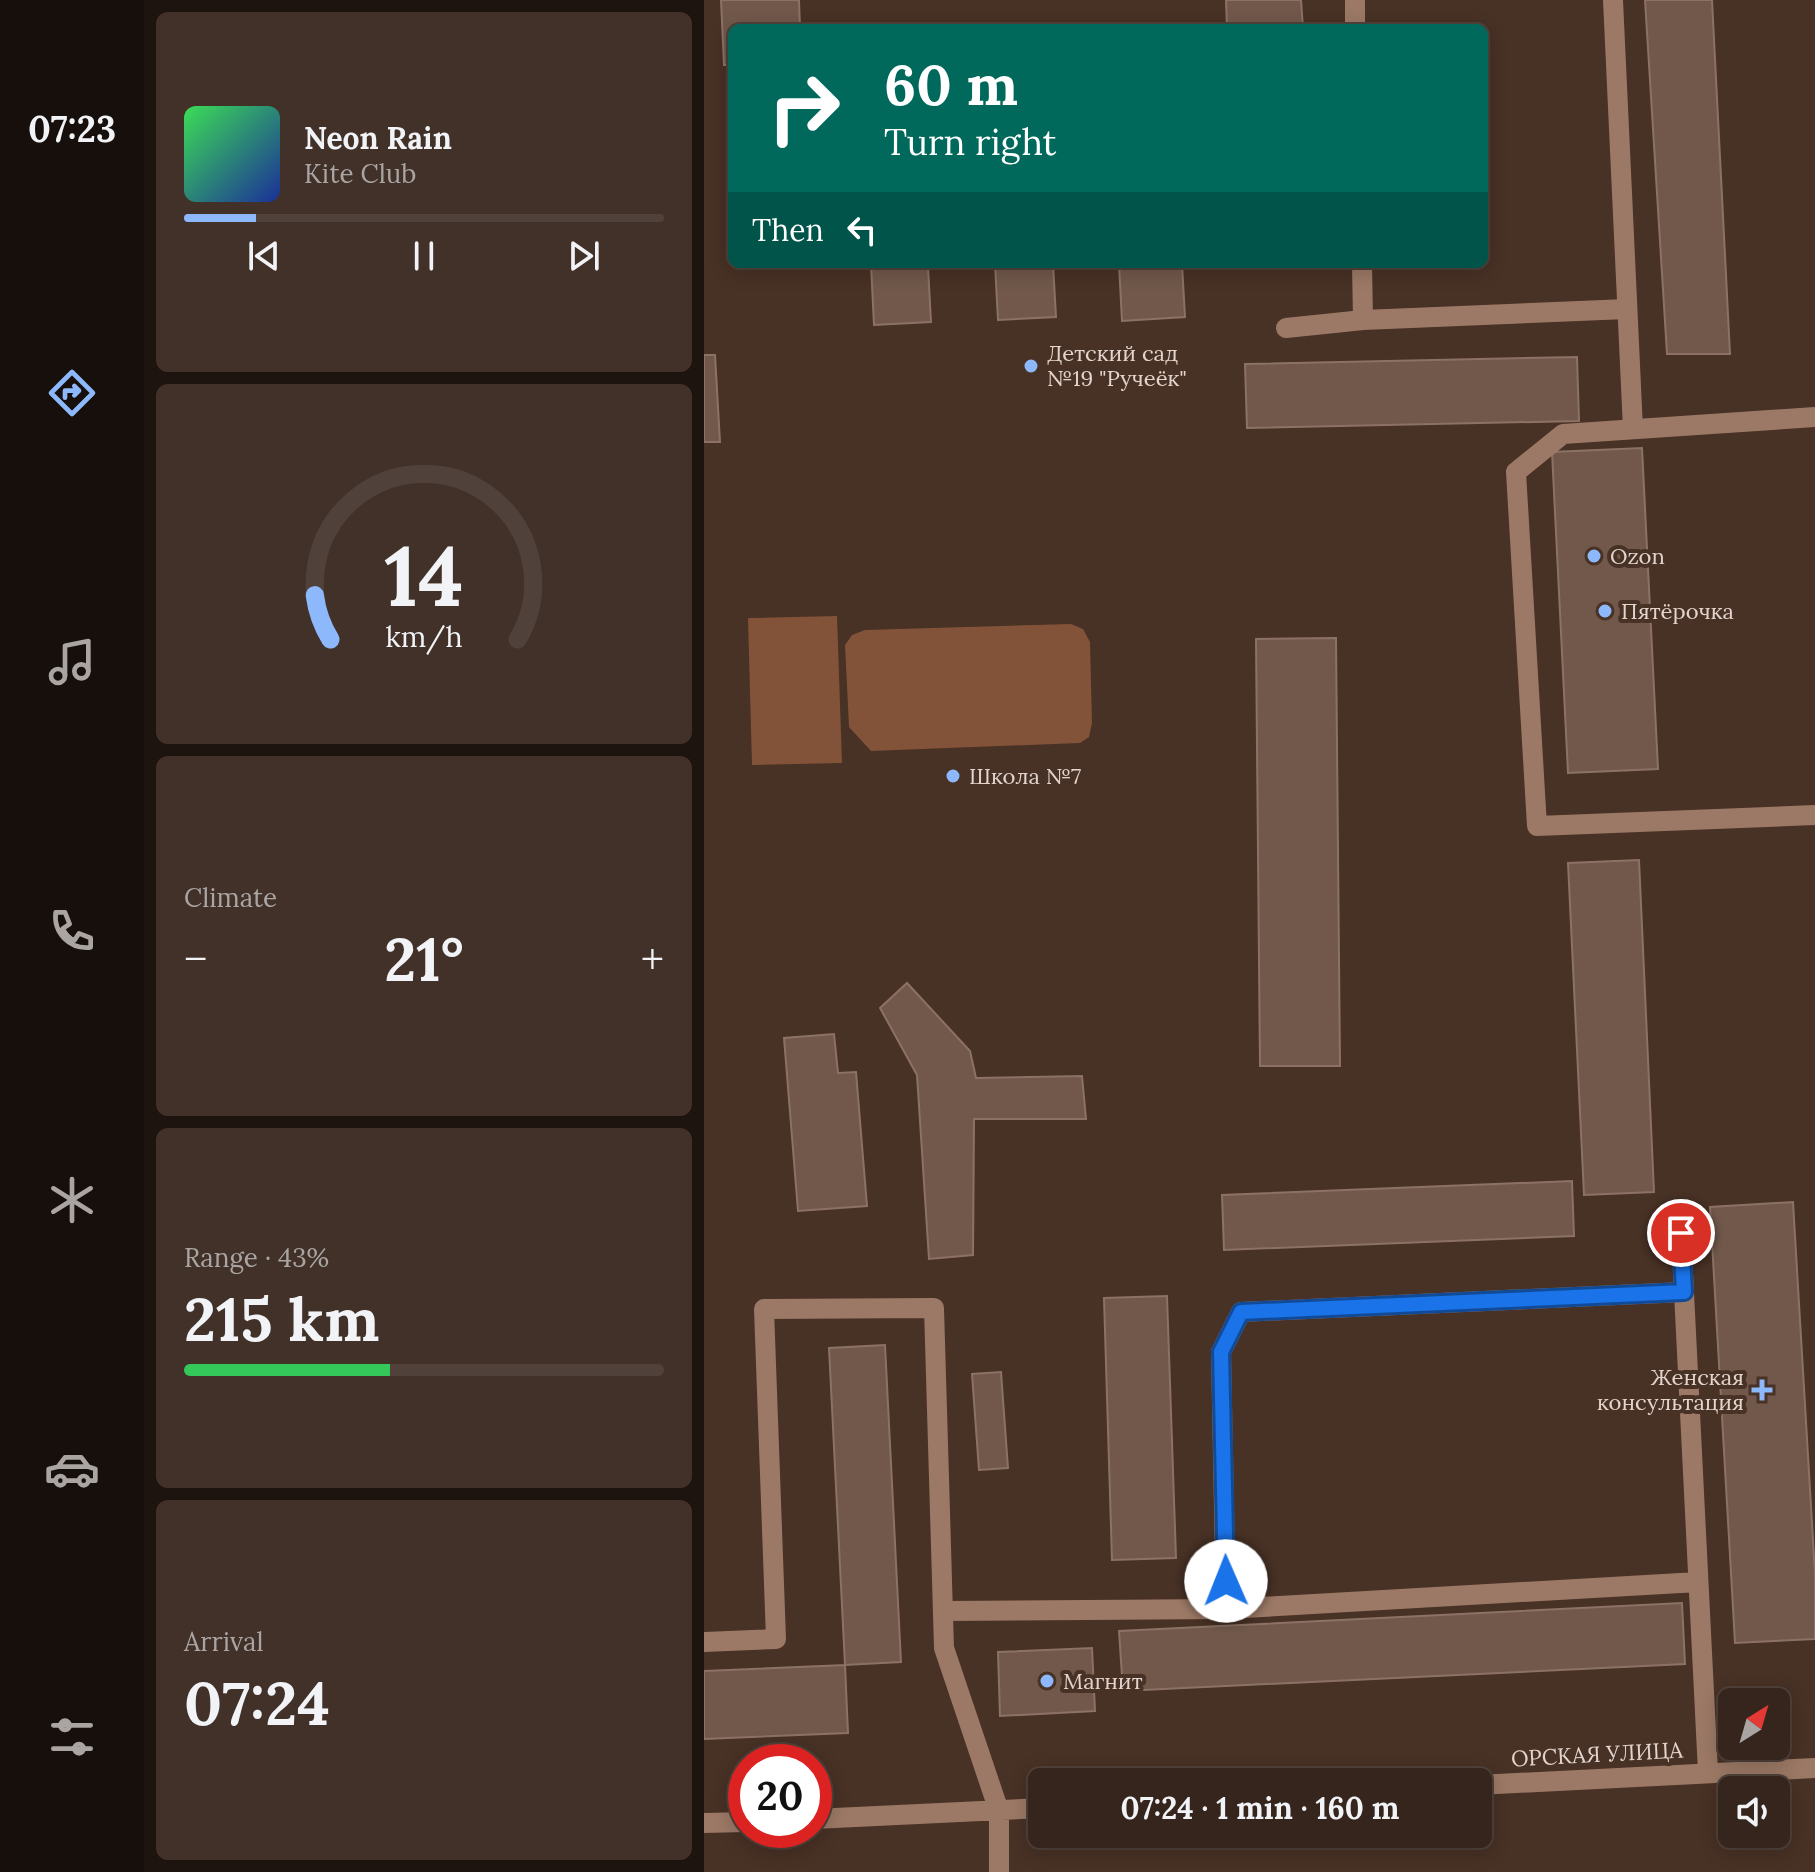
<!DOCTYPE html>
<meta charset="utf-8">
<style>
body{margin:0;font-family:Lora,serif;background:#413129;color:#f1f3f6;height:100vh;display:flex;flex-direction:column;font-size:30px;white-space:nowrap}
*{box-sizing:border-box;margin:0}
p{font-size:26px;color:#aaa5a3}
.icon{flex:none;width:44px;height:44px;fill:none;stroke:currentColor;stroke-width:2;stroke-linecap:round;stroke-linejoin:round}
.map{position:relative;flex:1;overflow:hidden}
.sheet{display:flex;flex-direction:column;gap:12px;padding:12px;background:#1e140f;width:560px}
.sheet>*{flex:none}
.hud{position:absolute;left:24px;top:24px;width:760px;height:244px;border-radius:12px;box-shadow:0 4px 20px #0003,0 0 0 2px #50423b;background:#00695c;color:#fff;overflow:hidden}
.needle{width:52px;rotate:37deg}
.fabs{position:absolute;left:1014px;top:1688px;display:grid;gap:16px}
.fabs a{display:grid;place-items:center;width:72px;height:72px;border-radius:12px;background:#36251c;box-shadow:0 4px 20px #0003,0 0 0 2px #50423b;font-size:40px}
.speed{position:absolute;left:24px;top:1744px;display:flex;gap:16px;font-size:40px;font-weight:700;text-align:center}
.speed>*{display:grid;place-content:center;width:104px;height:104px;border-radius:50%;background:#36251c;box-shadow:0 4px 20px #0003,0 0 0 2px #50423b;line-height:1}
.speed .limit{border:12px solid #d22;background:#fff;color:#111}
.pin{position:absolute;display:grid;place-items:center;width:68px;height:68px;color:#fff;margin:-34px;border:4px solid #fff;border-radius:50%;box-shadow:0 2px 8px #0007}
.me{position:absolute;width:88px;margin:-44px;rotate:359deg;stroke-linejoin:round;filter:drop-shadow(0 0 6px #0008)}
.turn{display:flex;align-items:center;gap:28px;height:168px;padding:0 24px;font-size:36px}
.turn .icon{width:104px;height:104px;stroke-width:2.5}
.turn b{display:block;font-size:56px;line-height:68px}
.then{display:flex;align-items:center;height:76px;padding:0 24px;background:#0003;gap:16px;font-size:30px}
.big{font-size:60px;font-weight:800;line-height:1.1}
.sheet .tile{flex:1;display:flex;flex-direction:column;justify-content:center;gap:12px;min-width:0;padding:0 28px;border-radius:12px;background:#413129}
.sheet .dial{align-items:center;gap:0}
.dial svg{height:208px;overflow:visible;fill:none;stroke:#50423b;stroke-width:7;stroke-linecap:round;text-anchor:middle}
.dial text{fill:#f1f3f6;stroke:none}
.song{display:flex;align-items:center;gap:24px}
.cover{width:96px;height:96px;border-radius:12px;background:linear-gradient(135deg,hsl(130 70% 55%),hsl(230 70% 35%))}
.played{height:8px;border-radius:4px;background:linear-gradient(90deg,#8db9fc 15%,#50423b 15%)}
.keys{display:flex;justify-content:space-around;direction:ltr}
.heat{display:flex;justify-content:space-between;align-items:center;font-size:44px;direction:ltr}
.charge{height:12px;border-radius:6px;background:linear-gradient(90deg,#34c759 43%,#50423b 0)}
.trip{position:absolute;left:324px;top:1768px;width:464px;height:80px;border-radius:12px;background:#36251c;box-shadow:0 4px 20px #0003,0 0 0 2px #50423b;font-weight:800;line-height:80px;text-align:center}
main{display:flex;flex:1;min-height:0}
.menu{display:flex;flex-direction:column;width:144px;justify-content:space-around;align-items:center;background:#160f0b;color:#aaa5a3}
.menu .icon{width:56px;height:56px}
.menu .selected{color:#8db9fc}
.menu b{font-size:36px;color:#f1f3f6}
.map>svg:first-child{display:block}
.grass{fill:#825339}
.building{fill:#71584b;stroke:#8c7264;stroke-width:2}
.lines{fill:none;stroke-linecap:round;stroke-linejoin:round}
.minor{stroke:#9c7966;stroke-width:20}
.route-casing{stroke:#114b97;stroke-width:20}
.route{stroke:#1a73e8;stroke-width:14}
.poi-dot{fill:#8db9fc;stroke:#483125;stroke-width:3}
.labels{text-anchor:middle;dominant-baseline:central;stroke-width:8;stroke-linejoin:round;paint-order:stroke}
.poi-label{font-size:22px;fill:#e3d4cd;stroke:#483125;text-anchor:start}
.street-label{font-size:22px;fill:#e3d4cd;stroke:#483125}
</style>
<main>
<nav class="menu">
<b>07:23</b>
<svg class="icon selected" aria-label="directions" viewBox="0 0 24 24"><path d="M12 3l9 9-9 9-9-9zM9 14v-3h6M13 9l2 2-2 2"/></svg>
<svg class="icon" aria-label="music" viewBox="0 0 24 24"><path d="M9 18V5l10-2v13"/><circle cx="6" cy="18" r="3"/><circle cx="16" cy="16" r="3"/></svg>
<svg class="icon" aria-label="phone" viewBox="0 0 24 24"><path d="M5 4h4l2 5-3 2q2 4 5 5l2-3 5 2v4C11 20 4 13 5 4z"/></svg>
<svg class="icon" aria-label="climate" viewBox="0 0 24 24"><path d="M12 3v18M4 7l16 10M4 17L20 7"/></svg>
<svg class="icon" aria-label="car" viewBox="0 0 24 24"><path d="M5 17H2v-5l4-1 3-4h7l3 4 3 1v5h-3M9 17h6M6 11h13"/><circle cx="7" cy="17" r="2"/><circle cx="17" cy="17" r="2"/></svg>
<svg class="icon" aria-label="filters" viewBox="0 0 24 24"><path d="M4 7h16M4 17h16"/><circle cx="9" cy="7" r="2"/><circle cx="15" cy="17" r="2"/></svg>
</nav>
<section class="sheet">
<div class="tile">
<div class="song"><i class="cover"></i><div><b>Neon Rain</b><p>Kite Club</p></div></div>
<div class="played"></div>
<div class="keys"><svg class="icon" aria-label="previous" viewBox="0 0 24 24"><path d="M18 5L8 12l10 7zM5 5v14"/></svg><svg class="icon" aria-label="pause" viewBox="0 0 24 24"><path d="M8 5v14M16 5v14"/></svg><svg class="icon" aria-label="next" viewBox="0 0 24 24"><path d="M6 5l10 7-10 7zM19 5v14"/></svg></div>
</div>
<div class="tile dial"><svg viewBox="0 0 100 80">
<path d="M14 69A42 42 0 1 1 86 69"/>
<path d="M14 69A42 42 0 0 1 8 52" stroke="#8db9fc"/>
<text x="50" y="56" font-size="32" font-weight="700">14</text>
<text x="50" y="72" font-size="11">km/h</text>
</svg></div>
<div class="tile"><p>Climate</p>
<div class="heat"><a>−</a><b class="big">21°</b><a>+</a></div>
</div>
<div class="tile"><p>Range · 43%</p><b class="big">215 km</b><div class="charge"></div></div>
<div class="tile"><p>Arrival</p><b class="big">07:24</b></div>
</section>
<div class="map">
<svg width="1111" height="1872" viewBox="0 0 1111 1872">
<rect width="100%" height="100%" fill="#483125"/>
<!-- grass -->
<path class="grass" d="M133 616 138 763 48 765 44 618Z
M367 624 379 629 386 642 388 723 385 737 376 743 167 751 145 727 141 645 148 635 161 630Z"/>
<!-- building -->
<path class="building" d="M17 0H95L96 28H28V65H20Z
M522 0H597L599 28H523Z
M941 0H1008L1026 354H963Z
M167 264H278L224 267 227 322 170 325Z
M291 264H349L352 317 294 320Z
M415 264H478L481 317 418 321Z
M0 355H11L16 442H0Z
M873 357 875 421 543 428 541 364Z
M938 448 954 769 864 773 848 452Z
M632 638 636 1066H556L552 639Z
M935 860 950 1192 880 1195 864 863Z
M203 983 266 1051 272 1078 378 1076 382 1119H270L269 1255 225 1259 213 1075 176 1008Z
M130 1034 134 1073 152 1072 163 1206 94 1211 80 1038Z
M868 1181 870 1236 520 1250 518 1195Z
M1089 1202 1111 1574V1639L1031 1643 1006 1207Z
M463 1296 472 1558 408 1560 400 1298Z
M181 1345 197 1662 141 1665 125 1348Z
M297 1372 304 1468 275 1470 268 1374Z
M978 1603 981 1664 419 1691 415 1631Z
M388 1648 391 1711 296 1716 294 1652Z
M141 1665 144 1733 0 1739V1671Z"/>
<g class="lines">
<!-- minor -->
<path class="minor" d="M651 0V28
M909 0 929 429
M658 264 659 320 923 309
M582 328 659 320
M1111 417 859 434 812 472 833 826 1111 815
M977 1233 1004 1772
M980 1292 537 1312 517 1352 522 1609 994 1582
M239 1611 522 1609
M0 1642 72 1639 60 1309 230 1308 240 1648 295 1811V1872
M774 1785 1111 1768
M110 1819 338 1808
M0 1823 42 1822"/>
</g>
<g class="lines">
<!-- route casing -->
<g class="route-casing">
<path id="route" d="M522 1581 517 1352 537 1312 980 1292 977 1233"/>
</g>
<!-- route -->
<use href="#route" class="route"/>
</g>
<!-- markers -->
<g class="poi-dot">
<circle cx="327" cy="366" r="8"/>
<circle cx="890" cy="556" r="8"/>
<circle cx="901" cy="611" r="8"/>
<circle cx="249" cy="776" r="8"/>
<path d="M1054 1378h8v8h8v8h-8v8h-8v-8h-8v-8h8z"/>
<circle cx="343" cy="1681" r="8"/>
</g>
<g class="labels">
<!-- poi labels -->
<g class="poi-label">
<text x="343" y="353">Детский сад<tspan x="343" dy="25">№19 "Ручеёк"</tspan></text>
<text x="906" y="556">Ozon</text>
<text x="917" y="611">Пятёрочка</text>
<text x="265" y="776">Школа №7</text>
<text x="1040" y="1377" text-anchor="end">Женская<tspan x="1040" dy="25">консультация</tspan></text>
<text x="359" y="1681">Магнит</text>
</g>
<!-- street labels -->
<g class="street-label">
<text transform="translate(893 1754) rotate(-3)">ОРСКАЯ УЛИЦА</text>
</g>
</g>
</svg>
<div class="fabs">
<a><svg class="needle" viewBox="-14 -14 28 28"><path d="M0-13l5 13h-10z" fill="#e53935"/><path d="M0 13l5-13h-10z" fill="#aaa5a3"/></svg></a>
<a><svg class="icon" aria-label="sound" viewBox="0 0 24 24"><path d="M4 9h4l5-4v14l-5-4H4zM17 9q2 3 0 6"/></svg></a>
</div>
<div class="speed"><div class="limit">20</div></div>
<div class="pin" style="left:977px;top:1233px;background:#d93025"><svg class="icon" aria-label="arrive" viewBox="0 0 24 24"><path d="M6 21V4h12l-3 4 3 4H6"/></svg></div>
<svg class="me" style="left:522px;top:1581px" viewBox="-20 -20 40 40"><circle r="19" fill="#fff"/><path d="M0-13L10 11 0 6-10 11z" fill="#1a73e8"/></svg>
<div class="trip">07:24 · 1 min · 160 m</div>
<div class="hud">
<div class="turn"><svg class="icon" aria-label="right" viewBox="0 0 24 24"><path d="M7 20v-9h11M14 6l5 5-5 5"/></svg><div><b>60 m</b>Turn right</div></div>
<div class="then">Then<svg class="icon" aria-label="left" viewBox="0 0 24 24"><path d="M17 20v-9H6M10 6l-5 5 5 5"/></svg></div>
</div>
</div>
</main>
